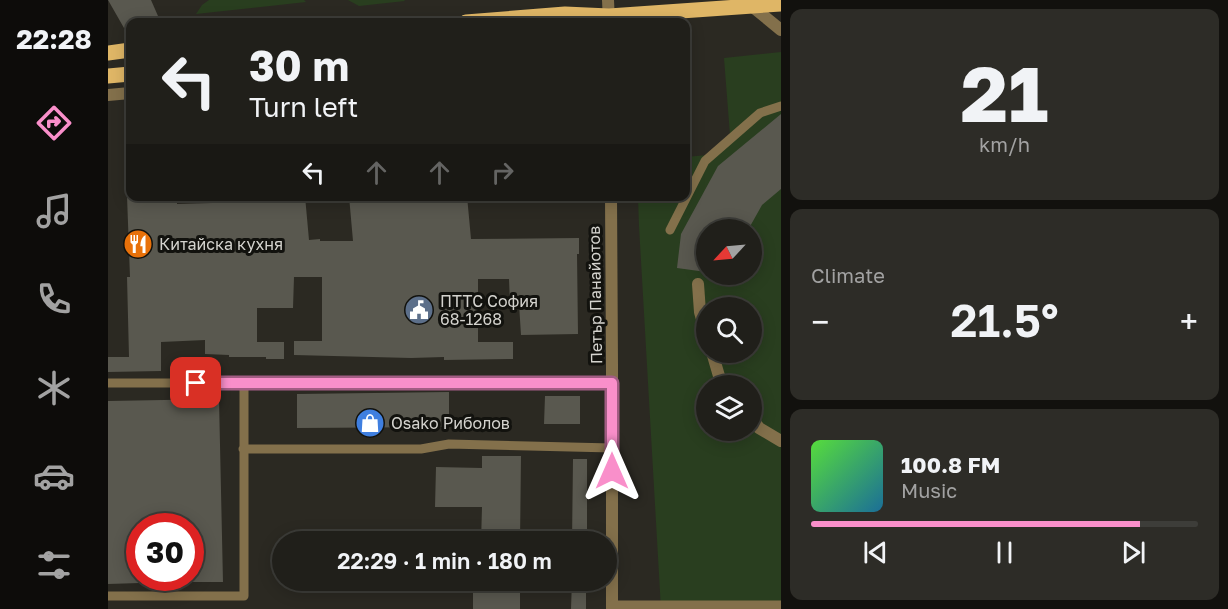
<!DOCTYPE html>
<meta charset="utf-8">
<style>
body{margin:0;font-family:"Golos Text",sans-serif;background:#2d2c27;color:#f1f3f6;height:100vh;display:flex;flex-direction:column;font-size:22px;white-space:nowrap}
*{box-sizing:border-box;margin:0}
p{font-size:20px;color:#a2a2a2}
.icon{flex:none;width:33px;height:33px;fill:none;stroke:currentColor;stroke-width:2;stroke-linecap:round;stroke-linejoin:round}
.map{position:relative;flex:1;overflow:hidden}
.sheet{display:flex;flex-direction:column;gap:9px;padding:9px;background:#12110e;width:447px}
.sheet>*{flex:none}
.banner{position:absolute;left:18px;top:18px;width:564px;height:183px;border-radius:12px;box-shadow:0 3px 15px #0003,0 0 0 2px #3d3d39;background:#201f1a;color:#f1f3f6;overflow:hidden}
.needle{width:39px;rotate:244deg}
.tools{position:absolute;left:588px;top:219px;display:grid;gap:12px}
.tools a{display:grid;place-items:center;width:66px;height:66px;border-radius:50%;background:#201f1a;box-shadow:0 3px 15px #0003,0 0 0 2px #3d3d39;font-size:30px}
.speed{position:absolute;left:18px;top:513px;display:flex;gap:12px;font-size:30px;font-weight:700;text-align:center}
.speed>*{display:grid;place-content:center;width:78px;height:78px;border-radius:50%;background:#201f1a;box-shadow:0 3px 15px #0003,0 0 0 2px #3d3d39;line-height:1}
.speed .limit{border:9px solid #d22;background:#fff;color:#111}
.pin{position:absolute;display:grid;place-items:center;width:51px;height:51px;color:#fff;margin:-26px;border-radius:12px;box-shadow:0 3px 9px #0006}
.me{position:absolute;width:66px;margin:-33px;rotate:0deg;stroke-linejoin:round;filter:drop-shadow(0 0 4px #0008)}
.turn{display:flex;align-items:center;gap:21px;height:126px;padding:0 24px;font-size:27px}
.turn .icon{width:78px;height:78px;stroke-width:2.5}
.turn b{display:block;font-size:42px;line-height:51px}
.lanes{display:flex;align-items:center;height:57px;padding:0 24px;background:#0003;justify-content:center;gap:30px;direction:ltr}
.lanes .off{opacity:.35}
.big{font-size:45px;font-weight:600;line-height:1.1}
.sheet .card{flex:1;display:flex;flex-direction:column;justify-content:center;gap:9px;min-width:0;padding:0 21px;border-radius:12px;background:#2d2c27}
.sheet .dial{align-items:center;gap:0}
.dial b{font-size:78px;line-height:1}
.song{display:flex;align-items:center;gap:18px}
.cover{width:72px;height:72px;border-radius:9px;background:linear-gradient(135deg,hsl(110 70% 55%),hsl(200 70% 35%))}
.played{height:6px;border-radius:3px;background:linear-gradient(90deg,#f98fca 85%,#3d3d39 85%)}
.keys{display:flex;justify-content:space-around;direction:ltr}
.heat{display:flex;justify-content:space-between;align-items:center;font-size:33px;direction:ltr}
.trip{position:absolute;left:164px;top:531px;width:345px;height:60px;border-radius:30px;background:#201f1a;box-shadow:0 3px 15px #0003,0 0 0 2px #3d3d39;font-weight:600;line-height:60px;text-align:center}
main{display:flex;flex:1;min-height:0}
.tabs{display:flex;flex-direction:column;width:108px;justify-content:space-around;align-items:center;background:#0d0c0a;color:#a2a2a2}
.tabs .icon{width:42px;height:42px}
.tabs .current{color:#f98fca}
.tabs b{font-size:27px;color:#f1f3f6}
.map>svg:first-child{display:block}
.green{fill:#293e1f;fill-rule:evenodd}
.building{fill:#59584f}
.lines{fill:none;stroke-linecap:round;stroke-linejoin:round}
.lane{stroke:#83704b;stroke-width:9}
.street{stroke:#83704b;stroke-width:12}
.primary{stroke:#dfb666;stroke-width:15}
.route-casing{stroke:#a25d83;stroke-width:15}
.route{stroke:#f98fca;stroke-width:10}
.labels{text-anchor:middle;dominant-baseline:central;stroke-width:6;stroke-linejoin:round;paint-order:stroke}
.poi-label{font-size:16px;fill:#d4d3ce;stroke:#12120e;text-anchor:start}
.street-label{font-size:16px;fill:#d4d3ce;stroke:#12120e}
</style>
<main>
<nav class="tabs">
<b>22:28</b>
<svg class="icon current" aria-label="directions" viewBox="0 0 24 24"><path d="M12 3l9 9-9 9-9-9zM9 14v-3h6M13 9l2 2-2 2"/></svg>
<svg class="icon" aria-label="music" viewBox="0 0 24 24"><path d="M9 18V5l10-2v13"/><circle cx="6" cy="18" r="3"/><circle cx="16" cy="16" r="3"/></svg>
<svg class="icon" aria-label="phone" viewBox="0 0 24 24"><path d="M5 4h4l2 5-3 2q2 4 5 5l2-3 5 2v4C11 20 4 13 5 4z"/></svg>
<svg class="icon" aria-label="climate" viewBox="0 0 24 24"><path d="M12 3v18M4 7l16 10M4 17L20 7"/></svg>
<svg class="icon" aria-label="car" viewBox="0 0 24 24"><path d="M5 17H2v-5l4-1 3-4h7l3 4 3 1v5h-3M9 17h6M6 11h13"/><circle cx="7" cy="17" r="2"/><circle cx="17" cy="17" r="2"/></svg>
<svg class="icon" aria-label="filters" viewBox="0 0 24 24"><path d="M4 7h16M4 17h16"/><circle cx="9" cy="7" r="2"/><circle cx="15" cy="17" r="2"/></svg>
</nav>
<div class="map">
<svg width="673" height="609" viewBox="0 0 673 609">
<rect width="100%" height="100%" fill="#2b2922"/>
<!-- green -->
<path class="green" d="M101 0H196L198 2 88 14 94 5Z
M240 0H296L297 1 251 6Z
M673 52V609H553L531 226 530 197 578 196V157L599 155 622 135 616 58ZM598 230H644V274H598ZM598 308H644V352H598ZM598 386H644V430H598Z"/>
<!-- building -->
<path class="building" d="M0 0H43L50 16 31 22H22V25L16 28Z
M673 114V189L654 205 640 230H598V272L569 268 573 234 610 166Z
M19 196H69V204L172 201 171 196H197L201 240 212 239V241H245L241 196H359L363 239 471 238V254H469L470 334 413 335 411 304H402L401 279H370V342H405V359L336 360V357L303 358 186 355V341H214V277H186L185 308H149V342H176V359H158V357H121V355L97 354V340L53 342V371L0 372V357H21L19 277H22Z
M341 392V427L189 428V394Z
M437 396H472V424H436Z
M111 399 115 582H82V526H32V583L0 584V401Z
M374 456H413L412 542H373L374 507H327L328 467 374 468Z
M465 459H479V542H464Z
M464 580H478V609H463Z
M365 585H412V609H365Z"/>
<g class="lines">
<!-- lane -->
<path class="lane" d="M562 230 597 161 652 113 673 106
M0 383H504
M135 449H313L341 444 504 448
M0 596H136V383
M504 605H673"/>
<!-- street -->
<path class="street" d="M500 0 501 22
M645 7 673 30
M0 95 22 93
M503 196 504 364V609
M590 284 592 312 598 333
M604 352 611 376 619 386
M644 418 651 428 673 441"/>
<!-- primary -->
<path class="primary" d="M358 22 457 14 501 16 673 4
M0 53 22 50
M0 76 22 74"/>
</g>
<g class="lines">
<!-- route casing -->
<g class="route-casing">
<path id="route" d="M88 383H504V471"/>
</g>
<!-- route -->
<use href="#route" class="route"/>
</g>
<!-- icons -->
<defs>
<g id="restaurant-disc" transform="scale(1.5)"><circle r="9.5" fill="#e8710a" stroke="#12120e"/><path d="M-5-6h1v4h1v-4h1v4h1v-4h1v5L-1.5 .5V6h-2V.5L-5-1ZM5-6V6H3V1.5H1.5Q1.5-4 5-6Z" fill="#fff"/></g>
<g id="civic-disc" transform="scale(1.5)"><circle r="9.5" fill="#5c6f8a" stroke="#12120e"/><path d="M-.6-6.5H3V-4.5H.6V-3L4-1V1h2V6H-6V1h2V-1L-.6-3ZM-1.2 2.5V6h2.4V2.5Z" fill="#fff"/></g>
<g id="shop-disc" transform="scale(1.5)"><circle r="9.5" fill="#3f7fe0" stroke="#12120e"/><path d="M-5-2.5h2.3a2.7 3.5 0 0 1 5.4 0H5L5.5 6h-11ZM-1.5-2.5h3a1.5 2.3 0 0 0-3 0Z" fill="#fff"/></g>
</defs>
<g fill-rule="evenodd">
<use href="#restaurant-disc" x="30" y="244"/>
<use href="#civic-disc" x="311" y="310"/>
<use href="#shop-disc" x="262" y="423"/>
</g>
<g class="labels">
<!-- poi labels -->
<g class="poi-label">
<text x="51" y="244">Китайска кухня</text>
<text x="332" y="301">ПТТС София<tspan x="332" dy="18">68-1268</tspan></text>
<text x="283" y="423">Osako Риболов</text>
</g>
<!-- street labels -->
<g class="street-label">
<text transform="translate(487 295) rotate(-91)">Петър Панайотов</text>
</g>
</g>
</svg>
<div class="tools">
<a><svg class="needle" viewBox="-14 -14 28 28"><path d="M0-13l5 13h-10z" fill="#e53935"/><path d="M0 13l5-13h-10z" fill="#a2a2a2"/></svg></a>
<a><svg class="icon" aria-label="search" viewBox="0 0 24 24"><circle cx="10" cy="10" r="6"/><path d="M15 15l6 6"/></svg></a>
<a><svg class="icon" aria-label="layers" viewBox="0 0 24 24"><path d="M12 4l9 5-9 5-9-5zM3 14l9 5 9-5"/></svg></a>
</div>
<div class="speed"><div class="limit">30</div></div>
<div class="pin" style="left:88px;top:383px;background:#d93025"><svg class="icon" aria-label="arrive" viewBox="0 0 24 24"><path d="M6 21V4h12l-3 4 3 4H6"/></svg></div>
<svg class="me" style="left:504px;top:471px" viewBox="-20 -20 40 40"><path d="M0-17L14 15 0 8-14 15z" fill="#f98fca" stroke="#fff" stroke-width="4"/></svg>
<div class="trip">22:29 · 1 min · 180 m</div>
<div class="banner">
<div class="turn"><svg class="icon" aria-label="left" viewBox="0 0 24 24"><path d="M17 20v-9H6M10 6l-5 5 5 5"/></svg><div><b>30 m</b>Turn left</div></div>
<div class="lanes"><svg class="icon" aria-label="left" viewBox="0 0 24 24"><path d="M17 20v-9H6M10 6l-5 5 5 5"/></svg><svg class="icon off" aria-label="ahead" viewBox="0 0 24 24"><path d="M12 20V5M6 11l6-6 6 6"/></svg><svg class="icon off" aria-label="ahead" viewBox="0 0 24 24"><path d="M12 20V5M6 11l6-6 6 6"/></svg><svg class="icon off" aria-label="right" viewBox="0 0 24 24"><path d="M7 20v-9h11M14 6l5 5-5 5"/></svg></div>
</div>
</div>
<section class="sheet">
<div class="card dial"><b>21</b><p>km/h</p></div>
<div class="card"><p>Climate</p>
<div class="heat"><a>−</a><b class="big">21.5°</b><a>+</a></div>
</div>
<div class="card">
<div class="song"><i class="cover"></i><div><b>100.8 FM</b><p>Music</p></div></div>
<div class="played"></div>
<div class="keys"><svg class="icon" aria-label="previous" viewBox="0 0 24 24"><path d="M18 5L8 12l10 7zM5 5v14"/></svg><svg class="icon" aria-label="pause" viewBox="0 0 24 24"><path d="M8 5v14M16 5v14"/></svg><svg class="icon" aria-label="next" viewBox="0 0 24 24"><path d="M6 5l10 7-10 7zM19 5v14"/></svg></div>
</div>
</section>
</main>
